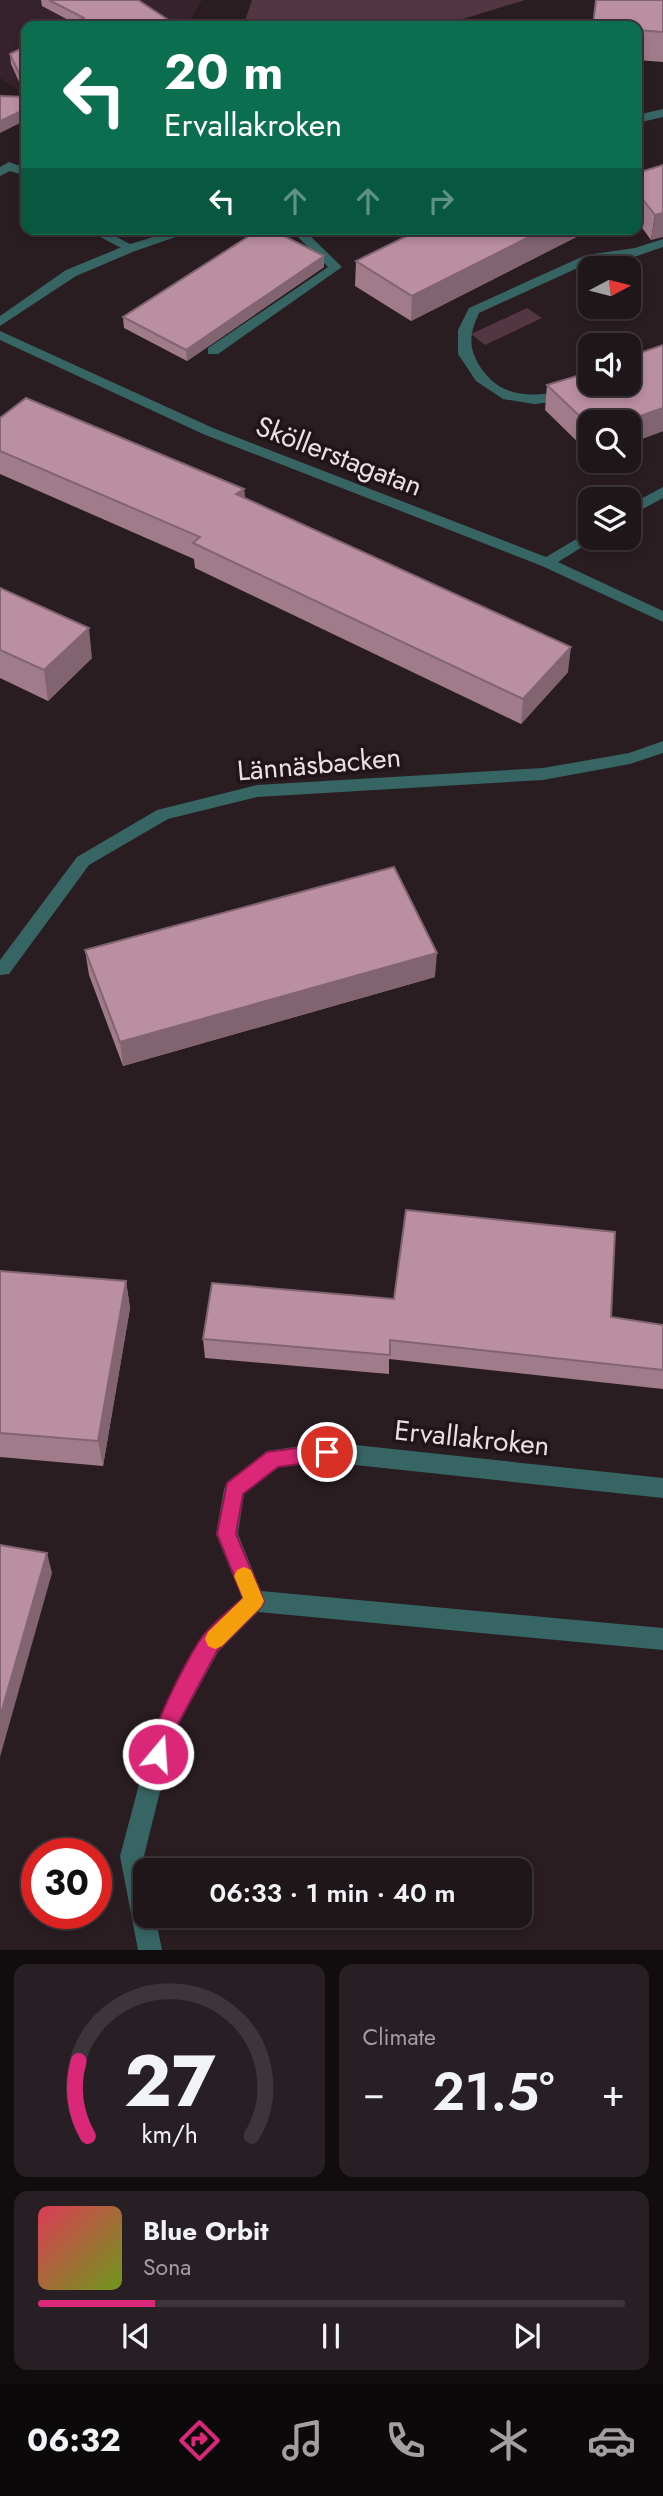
<!DOCTYPE html>
<meta charset="utf-8">
<style>
body{margin:0;font-family:Jost,sans-serif;background:#271f23;color:#f1f3f6;height:100vh;display:flex;flex-direction:column;font-size:26px;white-space:nowrap}
*{box-sizing:border-box;margin:0}
p{font-size:23px;color:#a19fa2}
.icon{flex:none;width:38px;height:38px;fill:none;stroke:currentColor;stroke-width:2;stroke-linecap:round;stroke-linejoin:round}
.map{position:relative;height:1950px;overflow:hidden}
.side{display:flex;flex-direction:column;gap:14px;padding:14px;background:#110c0e;flex:1}
.side>*{flex:none}
.top-card{position:absolute;left:21px;top:21px;width:621px;height:214px;border-radius:14px;box-shadow:0 4px 10px #0003,0 0 0 2px #3c3539;background:#0b6e4f;color:#fff;overflow:hidden}
.needle{width:46px;rotate:83deg}
.tools{position:absolute;left:578px;top:256px;display:grid;gap:14px}
.tools a{display:grid;place-items:center;width:63px;height:63px;border-radius:14px;background:#1f161a;box-shadow:0 4px 10px #0003,0 0 0 2px #3c3539;font-size:35px}
.speed{position:absolute;left:21px;top:1838px;display:flex;gap:14px;font-size:35px;font-weight:700;text-align:center}
.speed>*{display:grid;place-content:center;width:91px;height:91px;border-radius:50%;background:#1f161a;box-shadow:0 4px 10px #0003,0 0 0 2px #3c3539;line-height:1}
.speed .limit{border:10px solid #d22;background:#fff;color:#111}
.pin{position:absolute;display:grid;place-items:center;width:60px;height:60px;color:#fff;margin:-30px;border:4px solid #fff;border-radius:50%;box-shadow:0 2px 7px #0007}
.me{position:absolute;width:77px;margin:-38px;rotate:18deg;stroke-linejoin:round;filter:drop-shadow(0 0 5px #0008)}
.turn{display:flex;align-items:center;gap:24px;height:147px;padding:0 28px;font-size:32px}
.turn .icon{width:91px;height:91px;stroke-width:2.5}
.turn b{display:block;font-size:49px;line-height:60px}
.lanes{display:flex;align-items:center;height:66px;padding:0 28px;background:#0003;justify-content:center;gap:35px;direction:ltr}
.lanes .off{opacity:.35}
.big{font-size:52px;font-weight:600;line-height:1.1}
.side .tile{flex:1;display:flex;flex-direction:column;justify-content:center;gap:10px;min-width:0;padding:0 24px;border-radius:14px;background:#271f23}
.side .dial{align-items:center;gap:0}
.dial svg{height:182px;overflow:visible;fill:none;stroke:#3c3539;stroke-width:7;stroke-linecap:round;text-anchor:middle}
.dial text{fill:#f1f3f6;stroke:none}
.song{display:flex;align-items:center;gap:21px}
.cover{width:84px;height:84px;border-radius:10px;background:linear-gradient(135deg,hsl(350 70% 55%),hsl(80 70% 35%))}
.played{height:7px;border-radius:4px;background:linear-gradient(90deg,#db2777 20%,#3c3539 20%)}
.keys{display:flex;justify-content:space-around;direction:ltr}
.heat{display:flex;justify-content:space-between;align-items:center;font-size:38px;direction:ltr}
.side .tiles{flex:1;display:grid;gap:14px;grid-template-columns:1fr 1fr}
.tile:last-child{grid-column:span 2}
.trip{position:absolute;left:133px;top:1858px;width:399px;height:70px;border-radius:14px;background:#1f161a;box-shadow:0 4px 10px #0003,0 0 0 2px #3c3539;font-weight:600;line-height:70px;text-align:center}
.tabs{display:flex;height:112px;justify-content:space-around;align-items:center;background:#0c090a;color:#a19fa2}
.tabs .icon{width:49px;height:49px}
.tabs .current{color:#db2777}
.tabs b{font-size:32px;color:#f1f3f6}
.map>svg:first-child{display:block}
.built{fill:#35222a}
.green{fill:#523743}
.lines{fill:none;stroke-linecap:round;stroke-linejoin:round}
.lane{fill:#366563;fill-rule:evenodd}
.street{fill:#366563;fill-rule:evenodd}
.wall{fill:#a07b8a}
.shaded-wall{fill:#826471}
.building{fill:#ba8fa1;stroke:#826471;stroke-width:2}
.route{fill:#db2777;stroke:#8e194d;stroke-width:2}
.slow{fill:#f59e0b}
.labels{text-anchor:middle;dominant-baseline:central;stroke-width:7;stroke-linejoin:round;paint-order:stroke}
.street-label{font-size:28px;fill:#e9e0e4;stroke:#201419}
</style>
<div class="map">
<svg width="663" height="1950" viewBox="0 0 663 1950">
<rect width="100%" height="100%" fill="#291d22"/>
<!-- built -->
<path class="built" d="M0 0H202L187 26H26V95L0 78Z"/>
<!-- green -->
<path class="green" d="M252 0H525L440 26H250L244 24Z
M527 308 542 318 485 345 471 334Z"/>
<g class="lines">
<!-- lane -->
<path class="lane" d="M9 162 26 168V176L10 171 0 176V167Z
M85 229H102L137 248 135 251H127Z
M290 229H303L342 267 218 354H208V348L328 267Z
M663 239V247L637 256 593 261 479 313C469 335 468 348 481 368 514 417 572 383 617 383L615 386 562 401 534 404 503 399 476 381 458 354V330L469 308 586 255 635 248Z"/>
<!-- street -->
<path class="street" d="M663 109V117L637 123V115Z
M179 229H199L135 251 76 276 0 326V316L66 270 127 245Z
M0 331 213 428 546 557 590 531V537H596L595 539 558 562 663 611V622L542 566 203 434 0 340Z
M663 487V498L628 517V506Z
M663 741V753L630 764 543 780 257 797 168 819 89 865 9 974 0 975V960L77 857 157 810 257 785 543 768 629 753Z
M327 1442 663 1478V1498L327 1462 278 1467 244 1494 238 1534 261 1591 663 1628V1650L258 1612 218 1652 175 1731 144 1856 147 1871 145 1916H155L162 1950H138L120 1856 154 1728 202 1636 242 1598 216 1534 224 1489 227 1482 267 1451Z"/>
</g>
<!-- wall -->
<path class="wall" d="M41 0H138L74 23 42 6Z
M663 0V62L637 60V26Z
M26 46 24 93 11 64 10 54Z
M663 165 651 240 637 221V173Z
M421 229H592L411 321 355 286 356 261Z
M324 267 187 361 124 328 123 317Z
M663 345V431L628 444V422H590V454L545 410 547 385 590 383Z
M0 418 244 489 245 498 568 672 521 724 195 568 194 559 0 474Z
M0 588 92 658 48 701 0 678Z
M85 950 435 977 123 1066 89 975Z
M0 1271 126 1281 130 1308 103 1466 0 1457Z
M611 1317 663 1325V1389L389 1359V1374L205 1358 203 1339Z"/>
<!-- shaded-wall -->
<path class="shaded-wall" d="M26 81V92L24 93 23 82Z
M26 109V120L0 133V121Z
M663 213V237L651 240 655 215Z
M545 229H592L411 321 412 296Z
M324 256V267L187 361 186 350Z
M663 408V431L628 444V422H623Z
M244 489 245 514 236 494Z
M89 628 92 658 48 701 44 670Z
M571 647 568 672 521 724 523 699Z
M437 953 435 977 123 1066 120 1042Z
M126 1281 130 1308 103 1466 98 1441Z
M47 1553 52 1573 0 1757V1717Z"/>
<!-- building -->
<path class="building" d="M49 0H138L173 23 166 26H66L84 18Z
M596 0H663V32L637 30V26H593Z
M26 46V81L23 82 10 54Z
M0 96 26 97V109L0 121Z
M663 165V213L655 215 637 192V173Z
M260 229H270L324 256 186 350 123 317Z
M421 229H545L412 296 356 261Z
M663 345V408L623 422H590V426L547 385 590 372V383H628V357Z
M26 398 244 489 236 494 571 647 523 699 193 543 200 537 0 451V418Z
M0 588 89 628 44 670 0 650Z
M394 867 437 953 120 1042 85 950Z
M406 1210 615 1232 611 1317 663 1325V1370L390 1340V1355L203 1339 212 1283 394 1299Z
M0 1271 126 1281 98 1441 0 1433Z
M0 1545 47 1553 0 1717Z"/>
<!-- route -->
<path class="route" d="M327 1444 334 1446 337 1452 334 1459 278 1467 243 1494 236 1534 264 1601 261 1607 217 1651 174 1731 166 1761 158 1764 151 1761C143 1742 189 1654 203 1636 214 1622 230 1610 243 1598L217 1534 227 1483 267 1452Z"/>
<!-- slow -->
<path class="slow" d="M244 1567 251 1570 264 1601 261 1607 222 1646 215 1649 208 1646 205 1639 208 1632 243 1598 234 1576 237 1570Z"/>
<g class="labels">
<!-- street labels -->
<g class="street-label">
<text transform="translate(339 456) rotate(21)">Sköllerstagatan</text>
<text transform="translate(319 764) rotate(-5)">Lännäsbacken</text>
<text transform="translate(472 1438) rotate(6)">Ervallakroken</text>
</g>
</g>
</svg>
<div class="tools">
<a><svg class="needle" viewBox="-14 -14 28 28"><path d="M0-13l5 13h-10z" fill="#e53935"/><path d="M0 13l5-13h-10z" fill="#a19fa2"/></svg></a>
<a><svg class="icon" aria-label="sound" viewBox="0 0 24 24"><path d="M4 9h4l5-4v14l-5-4H4zM17 9q2 3 0 6"/></svg></a>
<a><svg class="icon" aria-label="search" viewBox="0 0 24 24"><circle cx="10" cy="10" r="6"/><path d="M15 15l6 6"/></svg></a>
<a><svg class="icon" aria-label="layers" viewBox="0 0 24 24"><path d="M12 4l9 5-9 5-9-5zM3 14l9 5 9-5"/></svg></a>
</div>
<div class="speed"><div class="limit">30</div></div>
<div class="pin" style="left:327px;top:1452px;background:#d93025"><svg class="icon" aria-label="arrive" viewBox="0 0 24 24"><path d="M6 21V4h12l-3 4 3 4H6"/></svg></div>
<svg class="me" style="left:158px;top:1754px" viewBox="-20 -20 40 40"><circle r="17" fill="#db2777" stroke="#fff" stroke-width="3"/><path d="M0-11L8 9 0 5-8 9z" fill="#fff"/></svg>
<div class="trip">06:33 · 1 min · 40 m</div>
<div class="top-card">
<div class="turn"><svg class="icon" aria-label="left" viewBox="0 0 24 24"><path d="M17 20v-9H6M10 6l-5 5 5 5"/></svg><div><b>20 m</b>Ervallakroken</div></div>
<div class="lanes"><svg class="icon" aria-label="left" viewBox="0 0 24 24"><path d="M17 20v-9H6M10 6l-5 5 5 5"/></svg><svg class="icon off" aria-label="ahead" viewBox="0 0 24 24"><path d="M12 20V5M6 11l6-6 6 6"/></svg><svg class="icon off" aria-label="ahead" viewBox="0 0 24 24"><path d="M12 20V5M6 11l6-6 6 6"/></svg><svg class="icon off" aria-label="right" viewBox="0 0 24 24"><path d="M7 20v-9h11M14 6l5 5-5 5"/></svg></div>
</div>
</div>
<section class="side">
<div class="tiles">
<div class="tile dial"><svg viewBox="0 0 100 80">
<path d="M14 69A42 42 0 1 1 86 69"/>
<path d="M14 69A42 42 0 0 1 10 36" stroke="#db2777"/>
<text x="50" y="56" font-size="32" font-weight="700">27</text>
<text x="50" y="72" font-size="11">km/h</text>
</svg></div>
<div class="tile"><p>Climate</p>
<div class="heat"><a>−</a><b class="big">21.5°</b><a>+</a></div>
</div>
<div class="tile">
<div class="song"><i class="cover"></i><div><b>Blue Orbit</b><p>Sona</p></div></div>
<div class="played"></div>
<div class="keys"><svg class="icon" aria-label="previous" viewBox="0 0 24 24"><path d="M18 5L8 12l10 7zM5 5v14"/></svg><svg class="icon" aria-label="pause" viewBox="0 0 24 24"><path d="M8 5v14M16 5v14"/></svg><svg class="icon" aria-label="next" viewBox="0 0 24 24"><path d="M6 5l10 7-10 7zM19 5v14"/></svg></div>
</div>
</div>
</section>
<nav class="tabs">
<b>06:32</b>
<svg class="icon current" aria-label="directions" viewBox="0 0 24 24"><path d="M12 3l9 9-9 9-9-9zM9 14v-3h6M13 9l2 2-2 2"/></svg>
<svg class="icon" aria-label="music" viewBox="0 0 24 24"><path d="M9 18V5l10-2v13"/><circle cx="6" cy="18" r="3"/><circle cx="16" cy="16" r="3"/></svg>
<svg class="icon" aria-label="phone" viewBox="0 0 24 24"><path d="M5 4h4l2 5-3 2q2 4 5 5l2-3 5 2v4C11 20 4 13 5 4z"/></svg>
<svg class="icon" aria-label="climate" viewBox="0 0 24 24"><path d="M12 3v18M4 7l16 10M4 17L20 7"/></svg>
<svg class="icon" aria-label="car" viewBox="0 0 24 24"><path d="M5 17H2v-5l4-1 3-4h7l3 4 3 1v5h-3M9 17h6M6 11h13"/><circle cx="7" cy="17" r="2"/><circle cx="17" cy="17" r="2"/></svg>
</nav>
